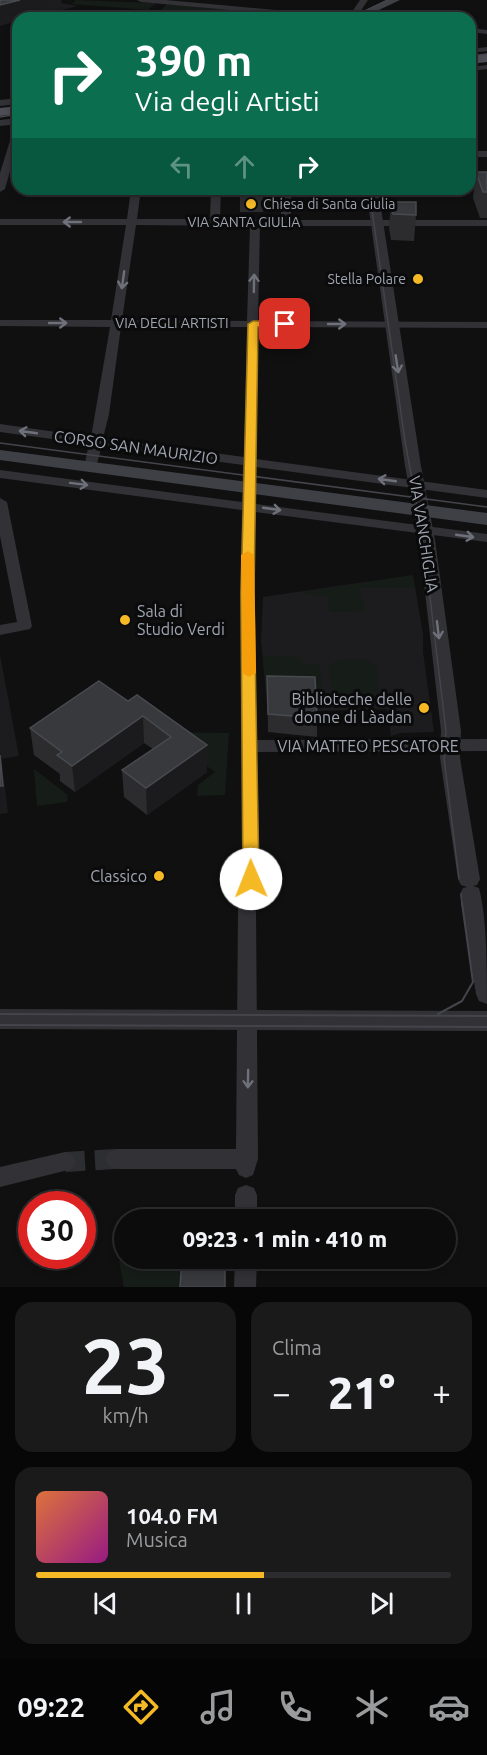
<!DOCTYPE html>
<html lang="it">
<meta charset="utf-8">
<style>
body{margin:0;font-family:Ubuntu,sans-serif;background:#1a1a1b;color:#f1f3f6;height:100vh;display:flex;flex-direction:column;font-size:22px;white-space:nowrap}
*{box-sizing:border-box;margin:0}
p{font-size:20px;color:#9a9b9d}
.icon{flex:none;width:33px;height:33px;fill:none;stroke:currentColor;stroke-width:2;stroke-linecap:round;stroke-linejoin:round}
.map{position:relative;height:1287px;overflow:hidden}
.drawer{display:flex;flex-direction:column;gap:15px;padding:15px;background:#070707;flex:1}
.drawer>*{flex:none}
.top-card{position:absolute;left:12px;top:12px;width:464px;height:183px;border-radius:18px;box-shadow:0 3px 9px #0003,0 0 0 2px #2c2c2e;background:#0b6e4f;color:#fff;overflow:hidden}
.speed{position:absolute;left:18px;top:1191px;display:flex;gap:12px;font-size:30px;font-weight:700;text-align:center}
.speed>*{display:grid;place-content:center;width:78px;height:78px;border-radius:50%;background:#0c0c0d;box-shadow:0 3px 9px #0003,0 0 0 2px #2c2c2e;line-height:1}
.speed .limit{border:9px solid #d22;background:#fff;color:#111}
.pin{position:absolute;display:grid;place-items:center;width:51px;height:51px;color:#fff;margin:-26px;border-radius:12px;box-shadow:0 3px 9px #0006}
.me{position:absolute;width:66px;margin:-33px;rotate:359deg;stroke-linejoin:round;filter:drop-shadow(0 0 4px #0008)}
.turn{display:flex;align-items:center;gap:21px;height:126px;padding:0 24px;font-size:27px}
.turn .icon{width:78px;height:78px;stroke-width:2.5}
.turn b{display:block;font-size:42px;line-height:51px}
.lanes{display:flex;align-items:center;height:57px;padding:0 24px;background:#0003;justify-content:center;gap:30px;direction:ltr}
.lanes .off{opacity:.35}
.big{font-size:45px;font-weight:800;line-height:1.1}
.drawer .card{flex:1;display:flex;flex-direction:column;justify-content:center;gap:9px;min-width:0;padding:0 21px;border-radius:18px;background:#1a1a1b}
.drawer .dial{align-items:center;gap:0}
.dial b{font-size:78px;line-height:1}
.song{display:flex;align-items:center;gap:18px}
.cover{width:72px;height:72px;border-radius:9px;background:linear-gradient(135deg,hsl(20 70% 55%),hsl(310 70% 35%))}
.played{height:6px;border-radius:3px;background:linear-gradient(90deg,#f4b924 55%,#2c2c2e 55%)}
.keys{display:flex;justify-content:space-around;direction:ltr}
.heat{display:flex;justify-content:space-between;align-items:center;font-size:33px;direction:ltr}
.drawer .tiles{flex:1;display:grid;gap:15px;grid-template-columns:1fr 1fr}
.card:last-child{grid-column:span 2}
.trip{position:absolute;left:114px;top:1209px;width:342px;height:60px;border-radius:30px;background:#0c0c0d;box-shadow:0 3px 9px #0003,0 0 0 2px #2c2c2e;font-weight:800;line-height:60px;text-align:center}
.tabs{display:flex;height:96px;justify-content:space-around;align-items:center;background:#050505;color:#9a9b9d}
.tabs .icon{width:42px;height:42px}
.tabs .on{color:#f4b924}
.tabs b{font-size:27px;color:#f1f3f6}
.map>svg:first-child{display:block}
.built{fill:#1c1c1e}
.green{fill:#161c17}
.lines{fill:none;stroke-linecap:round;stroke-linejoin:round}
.minor-tunnel{stroke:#2d2e31;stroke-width:20;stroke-dasharray:20 10;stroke-linecap:butt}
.minor{fill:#313136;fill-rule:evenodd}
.tertiary{fill:#313136;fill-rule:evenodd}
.secondary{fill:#3f4046;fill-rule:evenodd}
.primary{fill:#4d4e55;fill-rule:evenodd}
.tram-far1{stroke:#44454b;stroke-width:1.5}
.tram{stroke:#44454b;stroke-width:2}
.wall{fill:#2c2c2f}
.shaded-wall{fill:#1b1b1d}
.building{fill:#38393d;stroke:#484a4f;stroke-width:1.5}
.oneway{stroke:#6e717a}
.route{fill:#f4b924;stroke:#9f7817;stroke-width:1.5}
.slow{fill:#f59e0b}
.poi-dot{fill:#f4b924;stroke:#0b0b0c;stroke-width:2}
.labels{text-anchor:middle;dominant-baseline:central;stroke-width:6;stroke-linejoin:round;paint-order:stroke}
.far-poi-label{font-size:14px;fill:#a0a5b2;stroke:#0b0b0c;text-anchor:start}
.far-street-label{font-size:14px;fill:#a0a5b2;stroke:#0b0b0c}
.street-label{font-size:16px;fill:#a0a5b2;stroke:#0b0b0c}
.poi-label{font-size:16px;fill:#a0a5b2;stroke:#0b0b0c;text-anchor:end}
</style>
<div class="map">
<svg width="487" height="1287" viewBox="0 0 487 1287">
<rect width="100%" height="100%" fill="#101011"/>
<!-- built -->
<path class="built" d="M0 0H62L61 3 78 6 31 18H18V21L0 26Z
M413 575 423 634V652L434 732 400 733 391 736 387 709 314 711V695L266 694 261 641 263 597Z
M0 655 19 756 0 759Z"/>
<!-- green -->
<path class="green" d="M76 0 156 3 148 10 72 4Z
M167 4 279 15 276 18H250L161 10Z
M413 575 414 588H359L366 611 330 612 328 597 300 593Z
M263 656 299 657 303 659V664H320L322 692 266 690Z
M340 659H366L378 666V697L341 698 331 691 329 666Z
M169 732 229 733 225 795 197 796 198 785 215 772 169 739Z
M34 769 68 795 67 802 37 806Z
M183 1260 182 1287H124L119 1261Z"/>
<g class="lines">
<!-- minor-tunnel -->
<path class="minor-tunnel" d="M65 1162 116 1159"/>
<!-- minor -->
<path class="minor" d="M137 0H166L341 16 345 18H316L141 2Z
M360 0H368L356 18H348Z
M470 28 487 30V34L470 32Z
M487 47V51L470 53V49Z
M487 65V69L470 71V67Z
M18 98V104L0 106V100Z
M18 118V124L0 126V120Z
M18 125V143L5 189 0 192V173L14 128Z
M470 151H487V157H470Z
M131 189H141L137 219H210L211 189H221L220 219 281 220V189H291V220H487V226H260L258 321 487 322V328L258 327 256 459 487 490V498L256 467V504L487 534V542L255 512 254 593 257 740 487 739V751L257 752 260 879 257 884 251 886 245 884 242 879 240 593 242 510 0 478V470L242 502 243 465 102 446 96 467 90 471 84 467 89 444 0 432V424L91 437 110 327 0 326V320H111L126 225H0V219H127ZM136 225 250 226 247 321 122 320ZM121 327H247L244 457 103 438 109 414Z
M0 498 7 502 32 626 30 629 0 635V625L17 622 0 536Z
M252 886 258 888 261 893 256 909 258 1159 253 1175 246 1178 239 1175 236 1169H116L109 1166 105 1159 109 1152 116 1149H236L238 909 246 888Z
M65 1152 72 1155 76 1162 72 1169 0 1187V1167Z
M246 1185 254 1188 257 1195V1220H235V1195L238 1188Z
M235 1258H257L256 1287H234Z"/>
<!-- tertiary -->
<path class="tertiary" d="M366 189H378L421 466 435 540 461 731 460 758 480 879 477 885 473 886 479 888C487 917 487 971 487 1004L479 1001 476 994 460 894 463 888 467 887 461 885 458 879 440 758 441 731 419 540 405 466Z
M0 1009 487 1011V1031L0 1029Z"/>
<!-- secondary -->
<path class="secondary" d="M386 0H400L362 18H348Z
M0 450 487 513V525L0 460Z"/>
<!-- primary -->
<path class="primary" d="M487 54V62L470 64V56Z
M18 106V114L0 116V108Z"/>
<!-- tram-far1 -->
<path class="tram-far1" d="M351 18 388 0
M470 56 487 54
M0 117 18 114
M369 189 405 441 423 539 446 731 444 758 459 879
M0 443 487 507
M461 894 462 905"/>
<!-- tram -->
<path class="tram" d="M0 1014 487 1016
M438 1014 462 1001 473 982 462 903
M0 1025 487 1027"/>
</g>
<!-- wall -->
<path class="wall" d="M476 172H487V218H480L473 198Z
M80 189H127L125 196H80Z
M240 189H263V212H240Z
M391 202 416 215 414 241 391 240 389 228Z
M267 676 317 718V737L268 732Z
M137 695 207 772 147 815 124 797 122 770 153 749 144 743 75 792 60 781V774L34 755 30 728 128 701Z"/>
<!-- shaded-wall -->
<path class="shaded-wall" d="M20 0H46L47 6 0 18V5Z
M143 716 144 743 75 792 72 766Z
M207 745V772L147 815 146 788Z
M0 746 8 813 0 814Z"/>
<!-- building -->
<path class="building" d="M0 0H20L0 5Z
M476 172H487V192H483Z
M240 189H263V193H240Z
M391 202H416V215L393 214Z
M267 676 315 677 317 718 268 714Z
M99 681 128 701 137 695 207 745 146 788 122 770 171 737 143 716 72 766 57 755 62 752 30 728Z
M0 755 3 786H0Z
M184 1218H225V1220H184Z
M182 1258H225V1287H180Z"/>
<!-- one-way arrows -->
<defs><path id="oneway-shaft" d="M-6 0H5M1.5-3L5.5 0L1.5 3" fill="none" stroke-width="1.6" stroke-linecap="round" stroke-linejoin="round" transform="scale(1.5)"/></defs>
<g class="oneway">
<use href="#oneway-shaft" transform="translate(72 222) rotate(-180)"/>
<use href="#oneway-shaft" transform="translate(123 280) rotate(98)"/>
<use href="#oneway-shaft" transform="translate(254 283) rotate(-89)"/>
<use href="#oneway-shaft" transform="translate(58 323)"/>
<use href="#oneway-shaft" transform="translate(337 324)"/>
<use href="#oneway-shaft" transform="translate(397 364) rotate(81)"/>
<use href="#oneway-shaft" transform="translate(28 432) rotate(-172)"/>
<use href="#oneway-shaft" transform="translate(387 480) rotate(-172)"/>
<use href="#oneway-shaft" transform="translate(79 484) rotate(7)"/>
<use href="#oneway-shaft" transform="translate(272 509) rotate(8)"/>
<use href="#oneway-shaft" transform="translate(465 536) rotate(8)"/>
<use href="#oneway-shaft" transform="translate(438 630) rotate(83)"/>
<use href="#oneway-shaft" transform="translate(248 1079) rotate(91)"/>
</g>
<!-- route -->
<path class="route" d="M285 321 290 324 289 326 258 327 254 593 259 879 257 883 251 885 246 883 243 879 241 593 248 324 253 321Z"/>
<!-- slow -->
<path class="slow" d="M248 551 254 555 256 673 249 677 242 673 241 555Z"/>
<!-- markers -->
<g class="poi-dot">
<circle cx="251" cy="204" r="6"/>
<circle cx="418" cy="279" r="6"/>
<circle cx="125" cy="620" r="6"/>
<circle cx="424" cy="708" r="6"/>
<circle cx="159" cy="876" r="6"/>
</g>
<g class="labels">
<!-- far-poi labels -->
<g class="far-poi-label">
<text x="263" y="204">Chiesa di Santa Giulia</text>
<text x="406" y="279" text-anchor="end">Stella Polare</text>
</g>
<!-- far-street labels -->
<g class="far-street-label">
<text x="244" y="222">VIA SANTA GIULIA</text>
<text x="172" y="323">VIA DEGLI ARTISTI</text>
</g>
<!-- street labels -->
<g class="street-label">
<text transform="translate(136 447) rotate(8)">CORSO SAN MAURIZIO</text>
<text transform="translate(424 534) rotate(81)">VIA VANCHIGLIA</text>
<text x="368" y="746">VIA MATTEO PESCATORE</text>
</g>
<!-- poi labels -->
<g class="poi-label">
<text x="137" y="611" text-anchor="start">Sala di<tspan x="137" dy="18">Studio Verdi</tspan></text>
<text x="412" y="699">Biblioteche delle<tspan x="412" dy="18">donne di Làadan</tspan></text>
<text x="147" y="876">Classico</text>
</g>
</g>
</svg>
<div class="speed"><div class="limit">30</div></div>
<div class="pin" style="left:285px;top:324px;background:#d93025"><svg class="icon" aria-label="arrive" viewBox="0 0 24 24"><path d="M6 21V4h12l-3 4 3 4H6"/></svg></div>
<svg class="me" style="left:251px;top:879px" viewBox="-20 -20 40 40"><circle r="19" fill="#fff"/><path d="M0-13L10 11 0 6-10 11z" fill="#f4b924"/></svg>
<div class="trip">09:23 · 1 min · 410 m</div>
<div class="top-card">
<div class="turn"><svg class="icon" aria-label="right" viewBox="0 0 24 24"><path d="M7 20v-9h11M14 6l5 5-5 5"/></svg><div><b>390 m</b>Via degli Artisti</div></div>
<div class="lanes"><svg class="icon off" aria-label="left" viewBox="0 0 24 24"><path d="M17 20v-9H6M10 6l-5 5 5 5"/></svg><svg class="icon off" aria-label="ahead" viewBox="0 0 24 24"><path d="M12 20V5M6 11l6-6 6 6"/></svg><svg class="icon" aria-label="right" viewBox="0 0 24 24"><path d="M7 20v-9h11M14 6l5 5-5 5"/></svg></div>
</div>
</div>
<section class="drawer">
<div class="tiles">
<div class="card dial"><b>23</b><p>km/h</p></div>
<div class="card"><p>Clima</p>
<div class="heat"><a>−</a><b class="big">21°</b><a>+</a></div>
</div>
<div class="card">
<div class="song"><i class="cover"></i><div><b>104.0 FM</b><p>Musica</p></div></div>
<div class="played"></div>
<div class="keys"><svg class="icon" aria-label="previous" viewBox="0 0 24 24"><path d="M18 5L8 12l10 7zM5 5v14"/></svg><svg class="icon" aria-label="pause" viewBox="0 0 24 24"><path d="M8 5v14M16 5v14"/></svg><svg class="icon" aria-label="next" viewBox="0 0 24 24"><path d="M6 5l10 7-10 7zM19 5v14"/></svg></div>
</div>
</div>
</section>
<nav class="tabs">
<b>09:22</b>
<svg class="icon on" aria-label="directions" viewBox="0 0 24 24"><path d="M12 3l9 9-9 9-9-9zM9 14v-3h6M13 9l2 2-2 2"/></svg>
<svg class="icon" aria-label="music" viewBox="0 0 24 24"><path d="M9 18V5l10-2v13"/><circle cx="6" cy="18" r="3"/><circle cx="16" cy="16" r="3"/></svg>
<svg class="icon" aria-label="phone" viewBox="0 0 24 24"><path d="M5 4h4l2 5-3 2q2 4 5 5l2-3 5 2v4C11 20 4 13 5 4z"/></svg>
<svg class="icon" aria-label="climate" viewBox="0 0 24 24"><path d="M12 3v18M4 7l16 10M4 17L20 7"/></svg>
<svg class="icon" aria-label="car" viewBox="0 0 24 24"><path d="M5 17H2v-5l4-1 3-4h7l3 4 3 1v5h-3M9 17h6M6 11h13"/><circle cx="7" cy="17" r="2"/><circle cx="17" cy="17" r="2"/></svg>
</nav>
